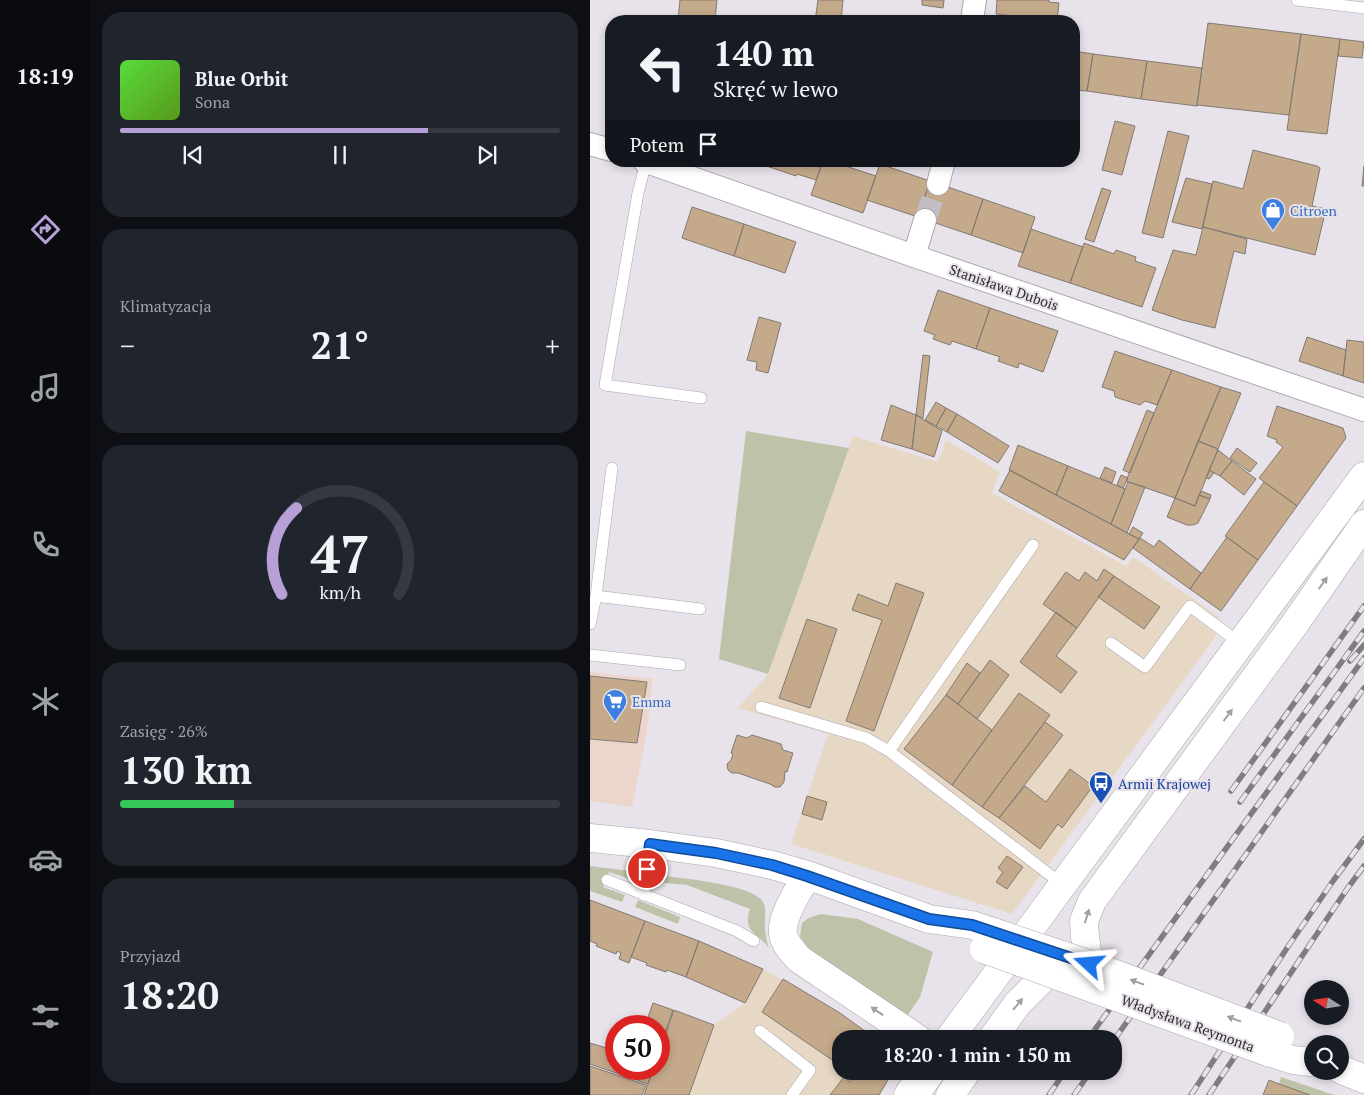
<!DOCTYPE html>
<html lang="pl">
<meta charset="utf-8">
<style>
body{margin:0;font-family:"PT Serif",serif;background:#20242c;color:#f1f3f6;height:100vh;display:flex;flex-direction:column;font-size:19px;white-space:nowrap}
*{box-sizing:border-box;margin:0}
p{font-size:16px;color:#9ea1a6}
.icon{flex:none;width:28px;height:28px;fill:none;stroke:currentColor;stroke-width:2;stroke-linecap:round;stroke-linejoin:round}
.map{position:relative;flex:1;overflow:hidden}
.panel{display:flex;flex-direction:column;gap:12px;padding:12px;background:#0d0f14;width:500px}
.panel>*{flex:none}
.banner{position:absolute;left:15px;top:15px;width:475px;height:152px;border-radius:20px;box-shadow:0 2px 8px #0003;background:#171b24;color:#f1f3f6;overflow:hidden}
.needle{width:32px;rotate:282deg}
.controls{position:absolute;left:714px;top:980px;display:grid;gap:10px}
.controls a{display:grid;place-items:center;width:45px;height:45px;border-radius:50%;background:#171b24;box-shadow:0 2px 8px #0003;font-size:25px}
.speed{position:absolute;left:15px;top:1015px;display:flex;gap:10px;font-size:25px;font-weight:700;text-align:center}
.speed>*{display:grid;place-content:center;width:65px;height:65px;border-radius:50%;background:#171b24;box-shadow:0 2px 8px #0003;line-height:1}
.speed .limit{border:8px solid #d22;background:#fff;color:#111}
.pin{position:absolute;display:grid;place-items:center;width:42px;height:42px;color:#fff;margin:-21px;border:2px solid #fff;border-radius:50%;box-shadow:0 1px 5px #0007}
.me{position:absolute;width:55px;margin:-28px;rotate:289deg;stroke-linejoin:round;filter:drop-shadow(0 0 4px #0008)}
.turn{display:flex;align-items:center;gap:18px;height:105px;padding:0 25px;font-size:22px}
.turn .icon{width:65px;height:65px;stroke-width:2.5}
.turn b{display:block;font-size:35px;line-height:42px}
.then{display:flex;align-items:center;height:48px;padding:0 25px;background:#0003;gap:10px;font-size:19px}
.big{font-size:38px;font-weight:700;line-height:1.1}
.panel .tile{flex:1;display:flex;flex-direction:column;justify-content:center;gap:8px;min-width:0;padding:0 18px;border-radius:20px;background:#20242c}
.panel .dial{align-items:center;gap:0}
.dial svg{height:130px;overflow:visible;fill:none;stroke:#363941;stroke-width:7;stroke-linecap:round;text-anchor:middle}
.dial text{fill:#f1f3f6;stroke:none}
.song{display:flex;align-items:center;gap:15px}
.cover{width:60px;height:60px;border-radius:8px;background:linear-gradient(135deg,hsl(110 70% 55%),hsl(90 70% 35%))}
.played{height:5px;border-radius:2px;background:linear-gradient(90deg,#b7a0d7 70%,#363941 70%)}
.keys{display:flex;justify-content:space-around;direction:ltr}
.heat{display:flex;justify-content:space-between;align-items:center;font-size:28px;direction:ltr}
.charge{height:8px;border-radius:4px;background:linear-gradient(90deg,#34c759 26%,#363941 0)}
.trip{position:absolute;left:242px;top:1030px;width:290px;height:50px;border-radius:20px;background:#171b24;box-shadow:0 2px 8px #0003;font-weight:700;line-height:50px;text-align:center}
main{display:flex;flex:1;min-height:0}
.tab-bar{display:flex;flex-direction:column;width:90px;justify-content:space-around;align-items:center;background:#090b0e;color:#9ea1a6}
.tab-bar .icon{width:35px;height:35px}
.tab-bar .current{color:#b7a0d7}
.tab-bar b{font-size:22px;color:#f1f3f6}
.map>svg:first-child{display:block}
.commercial{fill:#ecd5ca}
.industrial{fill:#e7d8c5}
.green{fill:#bdc2a8}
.building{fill:#c4aa8b;stroke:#807a73}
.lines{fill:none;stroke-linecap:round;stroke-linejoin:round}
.street-tunnel{stroke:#c3bec5;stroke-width:22;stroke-dasharray:22 11;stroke-linecap:butt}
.lane-casing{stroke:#aba5ad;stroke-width:12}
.street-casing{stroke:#aba5ad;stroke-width:24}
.secondary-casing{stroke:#aba5ad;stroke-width:29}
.lane{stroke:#fff;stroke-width:11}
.street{stroke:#fff;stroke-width:22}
.secondary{stroke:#fff;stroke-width:28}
.rail-casing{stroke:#807c81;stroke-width:5.5}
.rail{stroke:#e8e2ea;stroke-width:4;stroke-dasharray:11;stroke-linecap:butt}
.secondary-bridge-casing{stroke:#aba5ad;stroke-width:29;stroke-linecap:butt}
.secondary-bridge{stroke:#fff;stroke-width:28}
.oneway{fill:#a1a0a2}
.route-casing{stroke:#114b97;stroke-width:12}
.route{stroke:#1a73e8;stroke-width:9}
.labels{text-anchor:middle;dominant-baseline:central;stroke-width:4;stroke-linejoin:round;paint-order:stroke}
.shop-label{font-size:14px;fill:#366cbe;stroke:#e8e2ea;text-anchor:start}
.street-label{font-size:14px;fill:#2f2d30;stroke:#e8e2ea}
.transit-label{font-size:14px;fill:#164399;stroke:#e8e2ea;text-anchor:start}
</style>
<main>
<nav class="tab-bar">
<b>18:19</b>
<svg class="icon current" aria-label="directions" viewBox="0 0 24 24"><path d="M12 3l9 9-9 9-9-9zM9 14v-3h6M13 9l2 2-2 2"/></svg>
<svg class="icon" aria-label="music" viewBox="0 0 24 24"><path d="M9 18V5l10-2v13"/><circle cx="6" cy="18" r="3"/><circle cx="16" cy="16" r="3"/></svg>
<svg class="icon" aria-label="phone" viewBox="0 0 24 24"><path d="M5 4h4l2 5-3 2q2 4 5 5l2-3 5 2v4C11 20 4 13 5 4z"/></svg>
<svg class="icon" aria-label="climate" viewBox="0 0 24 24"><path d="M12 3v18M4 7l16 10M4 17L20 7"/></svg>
<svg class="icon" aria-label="car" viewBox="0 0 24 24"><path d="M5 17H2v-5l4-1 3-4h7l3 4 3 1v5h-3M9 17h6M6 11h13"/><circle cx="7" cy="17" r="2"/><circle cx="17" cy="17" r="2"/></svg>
<svg class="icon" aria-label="filters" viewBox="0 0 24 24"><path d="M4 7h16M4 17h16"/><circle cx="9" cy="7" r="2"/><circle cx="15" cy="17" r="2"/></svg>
</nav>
<section class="panel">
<div class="tile">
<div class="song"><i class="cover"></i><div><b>Blue Orbit</b><p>Sona</p></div></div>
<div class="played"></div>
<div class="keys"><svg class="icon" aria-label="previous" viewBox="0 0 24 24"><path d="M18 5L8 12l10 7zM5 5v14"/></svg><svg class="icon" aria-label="pause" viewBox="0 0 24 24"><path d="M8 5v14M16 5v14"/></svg><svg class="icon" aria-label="next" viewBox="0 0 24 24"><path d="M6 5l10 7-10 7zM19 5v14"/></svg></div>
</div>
<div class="tile"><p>Klimatyzacja</p>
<div class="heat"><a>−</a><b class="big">21°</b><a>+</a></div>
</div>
<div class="tile dial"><svg viewBox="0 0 100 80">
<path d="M14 69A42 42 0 1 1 86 69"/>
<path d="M14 69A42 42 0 0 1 23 16" stroke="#b7a0d7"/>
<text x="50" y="56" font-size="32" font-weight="700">47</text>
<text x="50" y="72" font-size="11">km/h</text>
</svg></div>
<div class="tile"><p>Zasięg · 26%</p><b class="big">130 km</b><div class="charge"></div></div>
<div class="tile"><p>Przyjazd</p><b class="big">18:20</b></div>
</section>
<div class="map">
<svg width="774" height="1095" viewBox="0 0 774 1095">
<rect width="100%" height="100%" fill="#e8e2ea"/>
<!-- commercial -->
<path class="commercial" d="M0 672 63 679 56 736 42 807 0 801Z"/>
<!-- industrial -->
<path class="industrial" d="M263 436 348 462 356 440 410 472 402 493 536 566 543 557 629 617 624 639 422 914 201 844 238 734 148 708 178 674Z
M173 969 221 996 286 1039H251V1071H300L299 1078 289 1095H54L63 1069H69V1053L84 1010 124 1025 155 1003Z"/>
<!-- green -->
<path class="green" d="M156 431 259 448 178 674 129 659Z
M0 866 47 872 43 877 37 878 19 872 13 887 35 895 32 902 0 891Z
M67 875C88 878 163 884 173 902 177 909 174 918 175 925 175 933 176 940 179 948 168 933 152 932 160 909L97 885 75 883 70 881Z
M48 900 90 917 88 924 45 907Z
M231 914 268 919 343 952 330 997 317 1016 221 951 210 937 212 923 219 918Z
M691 1077 738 1093 745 1095H720L689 1084Z"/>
<!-- building -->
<path class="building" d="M90 0H127L125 21H88Z
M228 0H253L251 21H225Z
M332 0H354L353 8 332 5Z
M407 0H459V2L469 3 467 21 406 14Z
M618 23 711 34 699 115 607 105Z
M711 34 750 39 737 134 697 130Z
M750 39 774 42 772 58 748 56Z
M484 51 503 54 497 91 484 90Z
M503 54 557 61 551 99 497 91Z
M557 61 612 68 607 106 551 99Z
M525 121 545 126 532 175 512 170Z
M578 131 599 136 573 238 552 233Z
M663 150 727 166 730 168 722 206 736 209 725 255 613 227 623 181 653 189Z
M233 161H240L286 176 273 213 221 195Z
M233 161 226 180 207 174 206 176 165 162Z
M290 164 340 181 328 217 277 200Z
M774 166V186H772Z
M596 178 622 184 612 229 582 222Z
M340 181 393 199 381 235 328 217Z
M512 188 521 191 504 242 495 239Z
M393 199 445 217 433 253 381 235Z
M102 207 154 224 144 256 92 238Z
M154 224 206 242 195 273 144 256Z
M613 227 657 239 655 254 644 251 625 328 592 320 562 310 583 250 606 255Z
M441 229 493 247 480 283 428 266Z
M494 243 524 254 526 250 546 257 545 261 566 268 552 307 480 283Z
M348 290 400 308 386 349 362 341 360 345 343 339 345 335 334 331Z
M400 308 468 331 453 372 429 363 428 368 408 361 410 357 386 349Z
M169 317 191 323 178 373 166 370 167 362 157 360Z
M717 337 756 350 753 376 709 361Z
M757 340 774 342V383L753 376Z
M525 351 582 370 567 405 555 401 550 405 525 397 524 391 512 387Z
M333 355 340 356 333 418 326 415Z
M582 370 631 387 585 498 536 481Z
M631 387 651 393 628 449 608 441Z
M346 402 356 408 346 426 335 420Z
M301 405 326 415 322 449 291 440Z
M687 406 753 428 756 438 707 506 669 478 693 447 686 442 687 440 677 436Z
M356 408 367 414 357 432 346 426Z
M557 410 564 413 540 473 533 470Z
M367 414 419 446 408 463 357 432Z
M326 415 352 431 344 457 322 449Z
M608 441 628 449 605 506 585 498Z
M428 445 478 466 466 495 419 470Z
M647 448 667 463 660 472 640 458Z
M628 450 642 461 630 476 619 470Z
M642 461 666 479 654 495 630 476Z
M478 466 535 489 521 524 466 495Z
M515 467 526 472 522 483 510 478Z
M420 470 539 534 549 539 534 560 409 491Z
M619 470 624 473 619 479 616 478Z
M531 475 538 478 533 488 527 485Z
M538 482 555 487 537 533 521 524Z
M674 482 707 506 668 560 635 536Z
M611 491 621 495 620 499 609 495Z
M609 495 620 499 608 523 603 525H597L577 517 585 498 605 506Z
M543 527 553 533 549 539 539 534Z
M637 537 668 560 631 611 600 589Z
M550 538 564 547 569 540 611 573 600 589 543 548Z
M514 569 524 576 487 628 453 604 476 572 489 581 495 572 507 581Z
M524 576 570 607 554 629 508 597Z
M306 583 334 593 284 731 256 721 292 620 262 610 268 594 298 606Z
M466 612 487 628 466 656 487 672 471 693 430 662Z
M217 619 247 629 220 708 189 698Z
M400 660 419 675 387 719 368 704Z
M377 663 390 673 368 704 356 695Z
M0 676 57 682 47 743 0 739Z
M429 693 460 715 392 807 362 785Z
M356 695 402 730 362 785 314 749Z
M455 722 473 735 409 818 392 807Z
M147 735 157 738 162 735 191 744 193 750 203 753 197 772 195 771 194 782 190 787H185L180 784 148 773H142L138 770 137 764 141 760 143 754 141 753Z
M480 769 503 786 472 828 468 824 450 849 409 818 435 786 456 802Z
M217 796 237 802 232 820 212 814Z
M417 856 433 867 417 889 406 882 413 872 408 868Z
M0 900 55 921 39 963 29 959 31 953 27 951 26 954 6 946 7 944 0 941Z
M55 921 109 941 96 977 77 970 76 972 56 965 57 963 41 957Z
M109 941 173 969 155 1003 96 977Z
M193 979 250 1013 286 1039H251V1066L172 1012Z
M741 983 748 989H737Z
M63 1003 83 1010 69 1051V1026H55Z
M84 1010 124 1025 99 1095H54L63 1069H69V1053Z
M0 1043 26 1051V1069H63L58 1084 0 1064Z
M0 1066 56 1085 52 1095H0Z
M266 1071H300L299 1078 289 1095H240L254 1077 260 1082 267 1072Z
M679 1080 689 1084 720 1095H673Z"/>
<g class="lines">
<!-- street-tunnel -->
<path class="street-tunnel" d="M335 220 348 184"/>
<!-- lane casing -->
<g class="lane-casing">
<path id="lane" d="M707 0 774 8
M56 162 48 193 15 385 111 398
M443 545 299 751 473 885
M6 596 110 609
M0 624 6 596 22 468
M521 643 555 667 600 606 651 644
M0 655 90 665
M171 707 276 738 299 751
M17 880 147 931 164 941
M54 895 60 844
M170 1031 220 1070 202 1095
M335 1095 352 1071"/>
</g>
<!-- street casing -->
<g class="street-casing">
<path id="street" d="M382 21 385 0
M0 144 21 150
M54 161 324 256 774 410
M348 184 354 161
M324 256 335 220"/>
</g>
<!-- secondary casing -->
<g class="secondary-casing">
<path id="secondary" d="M0 838 60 844 126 853 182 865 217 875 339 919 382 925 406 933
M217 875C209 890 191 916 193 933 194 943 202 951 209 959L328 1039
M499 964 495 937 494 921 502 901 704 625 774 524
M359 1039 774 476
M402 1039 428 1003 458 973
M678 1052 703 1060 722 1062
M750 1069 774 1079
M318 1095 335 1071
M360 1095 377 1071"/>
</g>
<!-- lane -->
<use href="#lane" class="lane"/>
<!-- street -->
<use href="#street" class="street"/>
<!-- secondary -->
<use href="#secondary" class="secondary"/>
<!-- rail casing -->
<g class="rail-casing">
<path id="rail" d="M760 661 774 645
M641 791 774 606
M650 802 774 631
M498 1039 774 658
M524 1040 774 688
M459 1095 475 1071
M484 1095 501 1071
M601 1095 699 945 743 881 774 839
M619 1095 757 889 774 866"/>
</g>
<!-- rail -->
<use href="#rail" class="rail"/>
<!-- secondary-bridge casing -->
<g class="secondary-bridge-casing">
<path id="secondary-bridge" d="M406 933 499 964 690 1036
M394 949 678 1052"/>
</g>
<!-- secondary-bridge -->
<use href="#secondary-bridge" class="secondary-bridge"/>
</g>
<!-- one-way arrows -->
<defs><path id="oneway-solid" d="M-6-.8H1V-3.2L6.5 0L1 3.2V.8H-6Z" transform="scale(1.25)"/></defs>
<g class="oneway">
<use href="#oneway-solid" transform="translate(733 583) rotate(-55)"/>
<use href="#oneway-solid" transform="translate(638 715) rotate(-54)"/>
<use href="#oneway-solid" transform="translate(497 916) rotate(-73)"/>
<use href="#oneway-solid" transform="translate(547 982) rotate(-160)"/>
<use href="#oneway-solid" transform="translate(428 1004) rotate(-50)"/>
<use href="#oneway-solid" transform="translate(287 1011) rotate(-146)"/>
<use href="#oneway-solid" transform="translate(644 1019) rotate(-159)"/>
</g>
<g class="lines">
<!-- route casing -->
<g class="route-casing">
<path id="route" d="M57 869 60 844 126 853 182 865 217 876 339 919 382 925 499 964"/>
</g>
<!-- route -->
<use href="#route" class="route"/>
</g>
<!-- icons -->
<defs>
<g id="shop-pin" transform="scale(1.25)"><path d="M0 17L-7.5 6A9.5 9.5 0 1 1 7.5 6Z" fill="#3f7fe0" stroke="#e8e2ea"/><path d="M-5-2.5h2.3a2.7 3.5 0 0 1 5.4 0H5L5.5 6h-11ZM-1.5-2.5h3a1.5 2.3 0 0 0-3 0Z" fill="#fff"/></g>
<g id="supermarket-pin" transform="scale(1.25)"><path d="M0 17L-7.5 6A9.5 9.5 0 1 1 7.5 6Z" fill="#3f7fe0" stroke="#e8e2ea"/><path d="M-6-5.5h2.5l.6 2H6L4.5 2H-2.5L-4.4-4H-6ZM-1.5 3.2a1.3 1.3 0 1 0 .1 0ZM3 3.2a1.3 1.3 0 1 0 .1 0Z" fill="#fff"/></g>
<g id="bus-pin" transform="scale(1.25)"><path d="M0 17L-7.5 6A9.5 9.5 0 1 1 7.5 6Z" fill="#1a4fb4" stroke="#e8e2ea"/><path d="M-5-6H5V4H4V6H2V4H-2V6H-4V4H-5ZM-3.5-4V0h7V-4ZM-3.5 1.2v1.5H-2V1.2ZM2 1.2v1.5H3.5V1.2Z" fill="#fff"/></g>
</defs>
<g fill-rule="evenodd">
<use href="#shop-pin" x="683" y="210"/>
<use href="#supermarket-pin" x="25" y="701"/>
<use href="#bus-pin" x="511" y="783"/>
</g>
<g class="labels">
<!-- shop labels -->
<g class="shop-label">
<text x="700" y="210">Citroen</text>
<text x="42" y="701">Emma</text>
</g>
<!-- street labels -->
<g class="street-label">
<text transform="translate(414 287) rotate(19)">Stanisława Dubois</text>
<text transform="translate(598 1023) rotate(20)">Władysława Reymonta</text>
</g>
<!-- transit labels -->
<g class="transit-label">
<text x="528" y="783">Armii Krajowej</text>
</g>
</g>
</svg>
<div class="controls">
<a><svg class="needle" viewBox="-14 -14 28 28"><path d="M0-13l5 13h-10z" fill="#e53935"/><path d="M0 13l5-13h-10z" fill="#9ea1a6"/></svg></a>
<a><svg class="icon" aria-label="search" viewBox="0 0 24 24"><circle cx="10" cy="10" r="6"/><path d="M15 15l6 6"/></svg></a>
</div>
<div class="speed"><div class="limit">50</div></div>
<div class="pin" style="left:57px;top:869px;background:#d93025"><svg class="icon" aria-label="arrive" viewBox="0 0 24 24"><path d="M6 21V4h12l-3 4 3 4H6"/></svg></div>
<svg class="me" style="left:499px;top:964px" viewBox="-20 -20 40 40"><path d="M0-17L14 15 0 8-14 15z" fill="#1a73e8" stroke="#fff" stroke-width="4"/></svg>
<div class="trip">18:20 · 1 min · 150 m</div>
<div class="banner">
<div class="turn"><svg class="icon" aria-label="left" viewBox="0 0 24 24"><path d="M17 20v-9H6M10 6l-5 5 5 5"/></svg><div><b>140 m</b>Skręć w lewo</div></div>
<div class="then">Potem<svg class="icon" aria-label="arrive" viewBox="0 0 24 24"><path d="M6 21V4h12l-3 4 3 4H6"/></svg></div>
</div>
</div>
</main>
